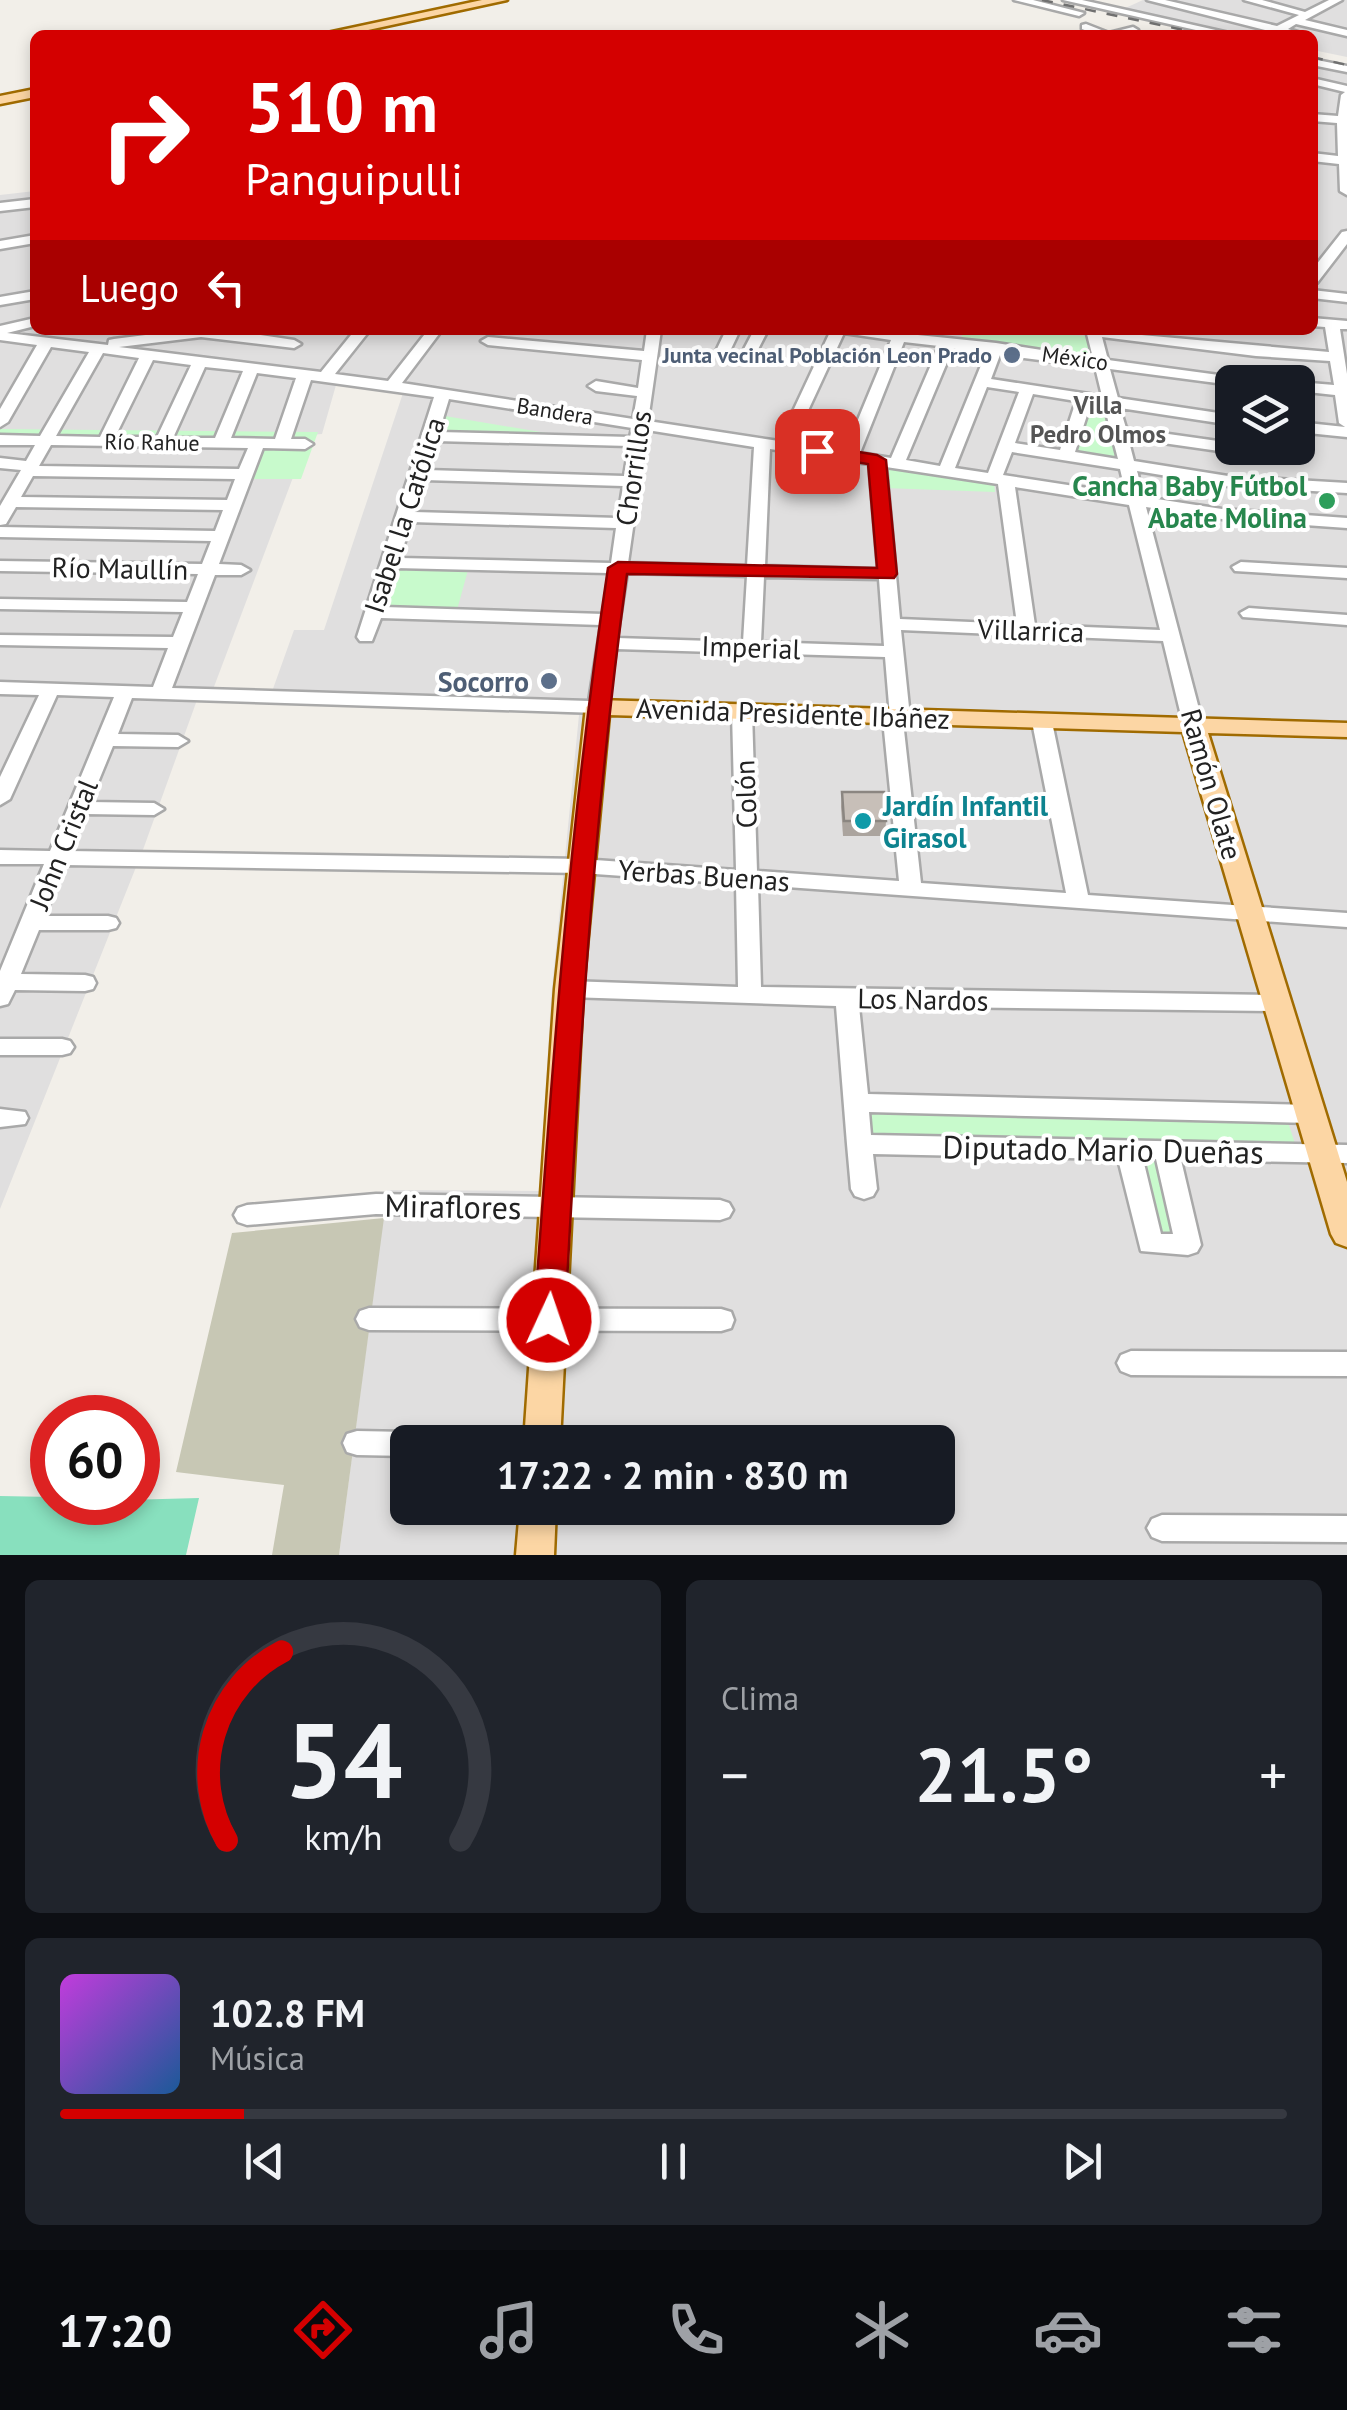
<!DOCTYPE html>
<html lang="es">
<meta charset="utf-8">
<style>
body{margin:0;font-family:"PT Sans",sans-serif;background:#20242c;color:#f1f3f6;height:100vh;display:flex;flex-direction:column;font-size:38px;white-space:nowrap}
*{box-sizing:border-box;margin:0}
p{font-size:32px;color:#9ea1a6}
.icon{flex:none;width:55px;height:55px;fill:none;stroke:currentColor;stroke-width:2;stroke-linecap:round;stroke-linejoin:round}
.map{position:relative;height:1555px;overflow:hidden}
.panel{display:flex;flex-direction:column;gap:25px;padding:25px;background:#0d0f14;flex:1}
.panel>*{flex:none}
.top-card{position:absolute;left:30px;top:30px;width:1288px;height:305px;border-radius:15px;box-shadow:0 5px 15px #0003;background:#d40000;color:#fff;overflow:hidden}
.buttons{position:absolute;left:1215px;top:365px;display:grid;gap:20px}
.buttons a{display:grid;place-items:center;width:100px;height:100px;border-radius:15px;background:#171b24;box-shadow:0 5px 15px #0003;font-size:50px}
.speed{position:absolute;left:30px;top:1395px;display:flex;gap:20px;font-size:50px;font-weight:700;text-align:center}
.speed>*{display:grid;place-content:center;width:130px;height:130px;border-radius:50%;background:#171b24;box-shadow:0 5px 15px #0003;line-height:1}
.speed .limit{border:15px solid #d22;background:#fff;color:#111}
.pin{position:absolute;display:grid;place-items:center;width:85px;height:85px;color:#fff;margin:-42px;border-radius:20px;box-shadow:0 5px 15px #0006}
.me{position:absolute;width:110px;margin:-55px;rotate:3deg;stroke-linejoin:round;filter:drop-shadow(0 0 8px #0008)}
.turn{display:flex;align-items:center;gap:35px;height:210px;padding:0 50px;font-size:45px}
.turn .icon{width:130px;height:130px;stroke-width:2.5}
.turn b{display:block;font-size:70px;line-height:85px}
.then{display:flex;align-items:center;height:95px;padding:0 50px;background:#0003;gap:20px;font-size:38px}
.big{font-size:75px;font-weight:700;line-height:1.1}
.panel .widget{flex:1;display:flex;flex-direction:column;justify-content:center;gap:15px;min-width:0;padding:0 35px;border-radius:15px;background:#20242c}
.panel .dial{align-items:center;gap:0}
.dial svg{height:260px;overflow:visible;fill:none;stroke:#363941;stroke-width:7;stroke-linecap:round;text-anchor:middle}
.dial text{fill:#f1f3f6;stroke:none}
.song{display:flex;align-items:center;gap:30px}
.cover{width:120px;height:120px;border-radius:15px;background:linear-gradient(135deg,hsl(290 70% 55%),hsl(210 70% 35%))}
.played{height:10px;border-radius:5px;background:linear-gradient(90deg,#d40000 15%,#363941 15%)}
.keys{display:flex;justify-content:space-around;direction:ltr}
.heat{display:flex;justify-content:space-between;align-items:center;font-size:55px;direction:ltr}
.panel .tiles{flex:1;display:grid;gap:25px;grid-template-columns:1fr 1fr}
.widget:last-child{grid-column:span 2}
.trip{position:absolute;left:390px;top:1425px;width:565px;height:100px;border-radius:15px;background:#171b24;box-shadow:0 5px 15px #0003;font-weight:700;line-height:100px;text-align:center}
.tab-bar{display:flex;height:160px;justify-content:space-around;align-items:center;background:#090b0e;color:#9ea1a6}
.tab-bar .icon{width:70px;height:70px}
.tab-bar .on{color:#d40000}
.tab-bar b{font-size:45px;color:#f1f3f6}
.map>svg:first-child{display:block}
.residential{fill:#e0dfdf;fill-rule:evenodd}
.construction{fill:#c7c7b4}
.park{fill:#c8facc}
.pitch{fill:#88e0be}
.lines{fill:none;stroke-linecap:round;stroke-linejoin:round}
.minor-casing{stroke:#a9a9a9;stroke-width:5}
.major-casing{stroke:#a06b00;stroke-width:5}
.minor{fill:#fff;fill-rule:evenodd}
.major{fill:#fcd6a4;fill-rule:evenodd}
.rail{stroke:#707070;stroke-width:2.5;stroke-dasharray:11 11;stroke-linecap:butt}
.wall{fill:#aba49e}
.building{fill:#c7bfb8;stroke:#8b8681;stroke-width:2.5}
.route{fill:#d40000;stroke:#8a0000;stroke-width:2.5}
.service-dot{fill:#5c6f8a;stroke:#fff;stroke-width:4}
.leisure-dot{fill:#2e9e5b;stroke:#fff;stroke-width:4}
.culture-dot{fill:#0f9aa8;stroke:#fff;stroke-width:4}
.labels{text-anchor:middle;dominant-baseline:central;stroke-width:8;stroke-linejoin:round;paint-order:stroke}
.far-service-label{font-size:22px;font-weight:bold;fill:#4e5e75;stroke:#fff;text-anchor:end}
.far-street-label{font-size:22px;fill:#222;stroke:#fff}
.far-neighbourhood-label{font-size:25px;font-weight:bold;fill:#555;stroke:#fff}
.street-label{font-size:28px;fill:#222;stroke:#fff}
.leisure-label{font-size:28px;font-weight:bold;fill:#27864d;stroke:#fff;text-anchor:end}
.service-label{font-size:28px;font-weight:bold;fill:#4e5e75;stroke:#fff;text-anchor:end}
.culture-label{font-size:28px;font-weight:bold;fill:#0d838f;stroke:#fff;text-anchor:start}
.near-street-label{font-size:32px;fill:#222;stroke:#fff}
</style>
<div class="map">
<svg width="1347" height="1555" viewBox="0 0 1347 1555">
<rect width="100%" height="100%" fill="#f2efe9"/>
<!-- residential -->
<path class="residential" d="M1143 0H1347V57L1313 50 1312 35H1242L1121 10Z
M1313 64 1347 71V1555H339L387 1190 540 1191 551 999 579 715 269 700 294 630H324L403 393 336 385 322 434 309 435 209 700H197L144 847 0 1209V195L35 191V330H1312ZM1232 382H1298V448H1232ZM408 1442H938V1508H408Z"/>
<!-- construction -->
<path class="construction" d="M384 1218 339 1555H272L284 1485 176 1472 232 1233Z"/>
<!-- park -->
<path class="park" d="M963 330 1089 336 1099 359 961 340Z
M1085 402 1106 405 1116 460 1068 454Z
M445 416 576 438 438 435Z
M0 429 318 432 301 479H249L262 443 5 438 0 445Z
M880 466 994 483 995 492 884 488Z
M393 567 468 570 457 610 380 607Z
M860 1106 1286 1116 1297 1150 1159 1146 1181 1240 1153 1238 1133 1146 863 1141Z"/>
<!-- pitch -->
<path class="pitch" d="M0 1496 52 1497V1502L199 1498 186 1555H0Z"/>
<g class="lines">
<!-- minor casing -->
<g class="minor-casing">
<path id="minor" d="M1014 0H1033L1084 13 1079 16Z
M1063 0H1082L1238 35H1218Z
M1147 0H1165L1277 26 1299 15 1244 0H1262L1305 12 1329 0H1342L1305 20 1347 30V36L1296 24 1288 29 1307 35 1277 33Z
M1086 24 1109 33 1133 27 1138 30C1121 39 1100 36 1082 29V25Z
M1312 59 1347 66V72L1312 65Z
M1312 78 1347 86V195L1340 191 1339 164 1312 161V153L1338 156 1337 123 1312 121V114L1338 116 1341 95 1345 92 1312 84Z
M35 199V207L0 211V203Z
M1347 231V244L1317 283 1312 284V270L1342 232Z
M35 235V243L0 249V241Z
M1312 290 1347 294V302L1312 298Z
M35 291V299L0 305V297Z
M35 318V326L7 333 108 345 109 340 114 339 185 330H228L294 340 301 344 294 348 201 337 119 347 321 372 355 330H370L335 374 388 381 428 330H442L402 383 633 419 637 396 596 391 588 386 596 381 638 388 642 360 488 345 481 341 488 337 644 351 647 330H661L648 421 779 441 831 330H909L908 334 996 343 1093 358 1086 330 1329 352 1325 327 1312 326V318L1347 321V329H1340L1347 374V437L1298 432V422L1345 427 1339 423 1335 395 1298 391V382L1334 385 1330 361 1256 356 1102 337 1108 360 1241 378 1248 382H1232V385L1110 369 1118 398 1232 415V425L1120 408 1126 428 1232 443V448L1248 449 1240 454 1128 438 1134 461 1228 476 1347 483V493L1228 486 1137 471 1144 497 1222 509 1347 518V528L1222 519 1146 507 1204 728 1201 732 1194 734 1184 728 1163 641 901 630 910 717 904 730 921 883 1066 893 1032 722 1042 716 1052 722 1088 895 1347 913V927L758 885 761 987 1277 995 1285 997 1288 1003 1285 1009 1277 1011 859 1006 868 1094 1311 1105 1320 1108 1323 1114 1320 1120 1311 1123 869 1112 871 1135 1347 1145V1163L1181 1160 1201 1245 1197 1252 1188 1255 1141 1251 1118 1159 873 1154 877 1189 873 1196 864 1199 855 1196 851 1189 847 1144 836 1006 569 997 561 995 558 989 561 983 569 981 738 987 736 884 581 873 65 865 45 916H108L116 918 119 923 116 928 108 930H39L21 974 85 975 93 977 96 983 93 989 85 991 15 990 8 1004 0 1006V971L44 864H0V850L50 851 114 697 57 695 10 799 0 805V777L39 695 0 694V682L153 687 168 648 0 645V635L173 637 183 612 0 609V599L187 602 198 574 0 571V561L202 564 211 541 0 537V527L215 531 223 510 16 507 6 524 0 525V506L21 470 0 468V458L26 461 35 445H0V435L40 436 89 352 51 347 8 422 0 427V409L37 345 0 340V326ZM844 333 891 340 845 451 793 443ZM904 342 939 346 891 458 860 453ZM953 348 986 353 940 466 906 460ZM103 353 139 358 100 437 56 436ZM1000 355 1095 367 1102 396 991 379ZM153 360 191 365 157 437H115ZM205 367 243 371 215 438H173ZM257 373 296 378 275 439 231 438ZM311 380 434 397 357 637 360 641H372L381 618 601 625 589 701 172 688 215 575H241L250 570 241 565 219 564 263 448 305 449 313 444 305 439H291ZM987 387 1019 392 988 473 955 468ZM1033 394 1076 401 1060 450 1015 443ZM449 399 632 428 630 437 439 432ZM1091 403 1104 405 1118 459 1075 452ZM647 430 754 447 747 566 628 563ZM436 441 629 446 624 476 427 470ZM51 445 248 448 239 469 39 466ZM770 449 869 464 878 569 765 566ZM1012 452 1120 469 1126 494 1003 475ZM886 467 998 484 1017 624 900 619ZM33 476 235 479 227 500 21 497ZM424 480 623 486 618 518 414 512ZM1015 487 1129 505 1160 630 1035 625ZM411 522 616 528 611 563 400 558ZM396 568 609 573 603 614 384 607ZM627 573 747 576 743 642 617 638ZM764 577 879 579 884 646 761 642ZM616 649 885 657 890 717 884 730 899 881 757 871 752 712 742 706 732 712 736 870 581 859 70 851 85 814 154 815 164 809 154 803 90 802 113 746 178 747 188 741 178 735 118 734 132 698 598 713 608 707ZM1143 1159H1156L1173 1234H1161Z
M726 330H740L730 351 736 354 743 351 754 330H768L754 357 735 363 715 353Z
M1241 562 1347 568V578L1235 571 1232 567Z
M1249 608 1347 615V625L1243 617 1240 613Z
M0 1039H62L70 1041 74 1047 70 1053 62 1055H0Z
M0 1109 25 1112 28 1118 25 1124 0 1127Z
M376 1194 720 1200 729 1203 733 1210 729 1217 720 1220 376 1214 247 1225 238 1222 234 1215 238 1208 247 1205Z
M369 1308 721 1309 731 1312 734 1320 731 1328 721 1331 369 1330 360 1327 356 1319 360 1311Z
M1131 1351 1347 1352V1376L1131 1375 1121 1371 1117 1363 1121 1355Z
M357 1431 408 1432 418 1435 422 1442H408V1456L357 1455 347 1452 343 1443 347 1434Z
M1162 1515 1347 1516V1542L1162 1541 1152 1537 1147 1528 1152 1519Z"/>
</g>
<!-- major casing -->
<g class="major-casing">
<path id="major" d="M482 0H507L345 35H318Z
M35 89V97L0 104V96Z
M598 700 1347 723V737L1208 733 1347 1182V1247L1336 1243 1331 1234 1183 732 609 715 583 989 560 1442H524L555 989 586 707Z
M520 1508H556L554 1555H516Z"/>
</g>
<!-- minor -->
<use href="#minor" class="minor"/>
<!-- major -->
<use href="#major" class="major"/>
<!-- rail -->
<path class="rail" d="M1042 0 1207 35
M1312 57 1347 65"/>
</g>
<!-- wall -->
<path class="wall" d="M842 792 886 821 885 836H843L841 807Z"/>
<!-- building -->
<path class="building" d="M842 792H884L886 821H844Z"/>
<!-- route -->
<path class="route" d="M817 445 877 455 886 460 897 574 894 578 627 574C593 822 578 1070 565 1320L560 1329 549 1332 538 1329 534 1320C552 1068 570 818 608 568L618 562 877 568 868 464 811 455 808 451Z"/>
<!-- markers -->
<g class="service-dot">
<circle cx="1012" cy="355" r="10"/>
<circle cx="549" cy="681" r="10"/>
</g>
<circle class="leisure-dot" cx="1327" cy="501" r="10"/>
<circle class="culture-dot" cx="863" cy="821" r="10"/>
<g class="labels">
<!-- far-service labels -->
<g class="far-service-label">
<text x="992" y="355">Junta vecinal Población Leon Prado</text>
</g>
<!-- far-street labels -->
<g class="far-street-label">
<text transform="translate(1075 358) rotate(8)">México</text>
<text transform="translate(555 411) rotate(9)">Bandera</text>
<text transform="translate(152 442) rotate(1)">Río Rahue</text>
</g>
<!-- far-neighbourhood labels -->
<g class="far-neighbourhood-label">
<text x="1098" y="405">Villa<tspan x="1098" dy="29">Pedro Olmos</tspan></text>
</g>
<!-- street labels -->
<g class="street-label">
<text transform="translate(633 468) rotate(-82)">Chorrillos</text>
<text transform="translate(404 515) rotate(-72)">Isabel la Católica</text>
<text transform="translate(120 568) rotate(1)">Río Maullín</text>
<text transform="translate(1031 630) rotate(2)">Villarrica</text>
<text transform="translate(751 647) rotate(2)">Imperial</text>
<text transform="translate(793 713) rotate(2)">Avenida Presidente Ibáñez</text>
<text transform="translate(1212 784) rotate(74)">Ramón Olate</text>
<text transform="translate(745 794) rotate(-92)">Colón</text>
<text transform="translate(63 844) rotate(-68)">John Cristal</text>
<text transform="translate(704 875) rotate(4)">Yerbas Buenas</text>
<text transform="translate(923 999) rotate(1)">Los Nardos</text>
</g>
<!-- leisure labels -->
<g class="leisure-label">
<text x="1307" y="485">Cancha Baby Fútbol<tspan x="1307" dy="32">Abate Molina</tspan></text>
</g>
<!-- service labels -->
<g class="service-label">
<text x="529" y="681">Socorro</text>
</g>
<!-- culture labels -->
<g class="culture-label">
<text x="883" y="805">Jardín Infantil<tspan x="883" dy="32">Girasol</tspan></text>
</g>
<!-- near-street labels -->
<g class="near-street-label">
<text transform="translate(1103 1149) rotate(1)">Diputado Mario Dueñas</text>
<text transform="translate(453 1206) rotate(1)">Miraflores</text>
</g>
</g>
</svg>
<div class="buttons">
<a><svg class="icon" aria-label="layers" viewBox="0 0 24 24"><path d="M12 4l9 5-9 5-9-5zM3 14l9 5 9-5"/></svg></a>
</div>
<div class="speed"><div class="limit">60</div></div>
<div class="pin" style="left:817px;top:451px;background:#d93025"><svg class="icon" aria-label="arrive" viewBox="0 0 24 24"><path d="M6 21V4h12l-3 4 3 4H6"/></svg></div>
<svg class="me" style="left:549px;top:1320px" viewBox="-20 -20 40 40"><circle r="17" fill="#d40000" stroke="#fff" stroke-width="3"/><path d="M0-11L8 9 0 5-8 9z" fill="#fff"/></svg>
<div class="trip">17:22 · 2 min · 830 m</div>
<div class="top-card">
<div class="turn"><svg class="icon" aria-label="right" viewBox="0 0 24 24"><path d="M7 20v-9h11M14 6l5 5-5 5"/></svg><div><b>510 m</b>Panguipulli</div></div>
<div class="then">Luego<svg class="icon" aria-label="left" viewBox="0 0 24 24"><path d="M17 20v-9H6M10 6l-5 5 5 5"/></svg></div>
</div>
</div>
<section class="panel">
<div class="tiles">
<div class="widget dial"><svg viewBox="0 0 100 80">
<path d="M14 69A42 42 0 1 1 86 69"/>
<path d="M14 69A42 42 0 0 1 31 11" stroke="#d40000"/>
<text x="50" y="56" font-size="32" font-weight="700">54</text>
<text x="50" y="72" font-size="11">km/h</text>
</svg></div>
<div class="widget"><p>Clima</p>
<div class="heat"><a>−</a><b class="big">21.5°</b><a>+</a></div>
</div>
<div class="widget">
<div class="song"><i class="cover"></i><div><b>102.8 FM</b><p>Música</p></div></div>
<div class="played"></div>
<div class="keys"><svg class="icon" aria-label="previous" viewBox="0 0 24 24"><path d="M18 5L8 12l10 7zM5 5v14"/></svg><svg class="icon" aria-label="pause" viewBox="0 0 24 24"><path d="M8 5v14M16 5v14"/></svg><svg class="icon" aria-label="next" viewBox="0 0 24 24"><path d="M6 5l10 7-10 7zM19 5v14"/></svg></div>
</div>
</div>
</section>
<nav class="tab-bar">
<b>17:20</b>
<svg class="icon on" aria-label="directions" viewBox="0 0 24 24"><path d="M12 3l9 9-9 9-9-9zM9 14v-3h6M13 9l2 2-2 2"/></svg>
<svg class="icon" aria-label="music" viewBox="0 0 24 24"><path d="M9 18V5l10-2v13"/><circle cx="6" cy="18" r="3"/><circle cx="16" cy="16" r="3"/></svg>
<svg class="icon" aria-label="phone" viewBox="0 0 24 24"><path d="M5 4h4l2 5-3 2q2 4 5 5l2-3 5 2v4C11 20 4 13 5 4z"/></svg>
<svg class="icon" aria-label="climate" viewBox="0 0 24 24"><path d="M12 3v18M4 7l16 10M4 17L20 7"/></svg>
<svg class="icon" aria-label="car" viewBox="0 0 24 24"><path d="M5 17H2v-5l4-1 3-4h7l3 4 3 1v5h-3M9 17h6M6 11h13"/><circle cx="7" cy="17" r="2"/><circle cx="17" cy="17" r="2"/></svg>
<svg class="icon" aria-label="filters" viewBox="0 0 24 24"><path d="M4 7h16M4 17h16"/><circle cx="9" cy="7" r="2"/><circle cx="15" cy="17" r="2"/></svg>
</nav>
